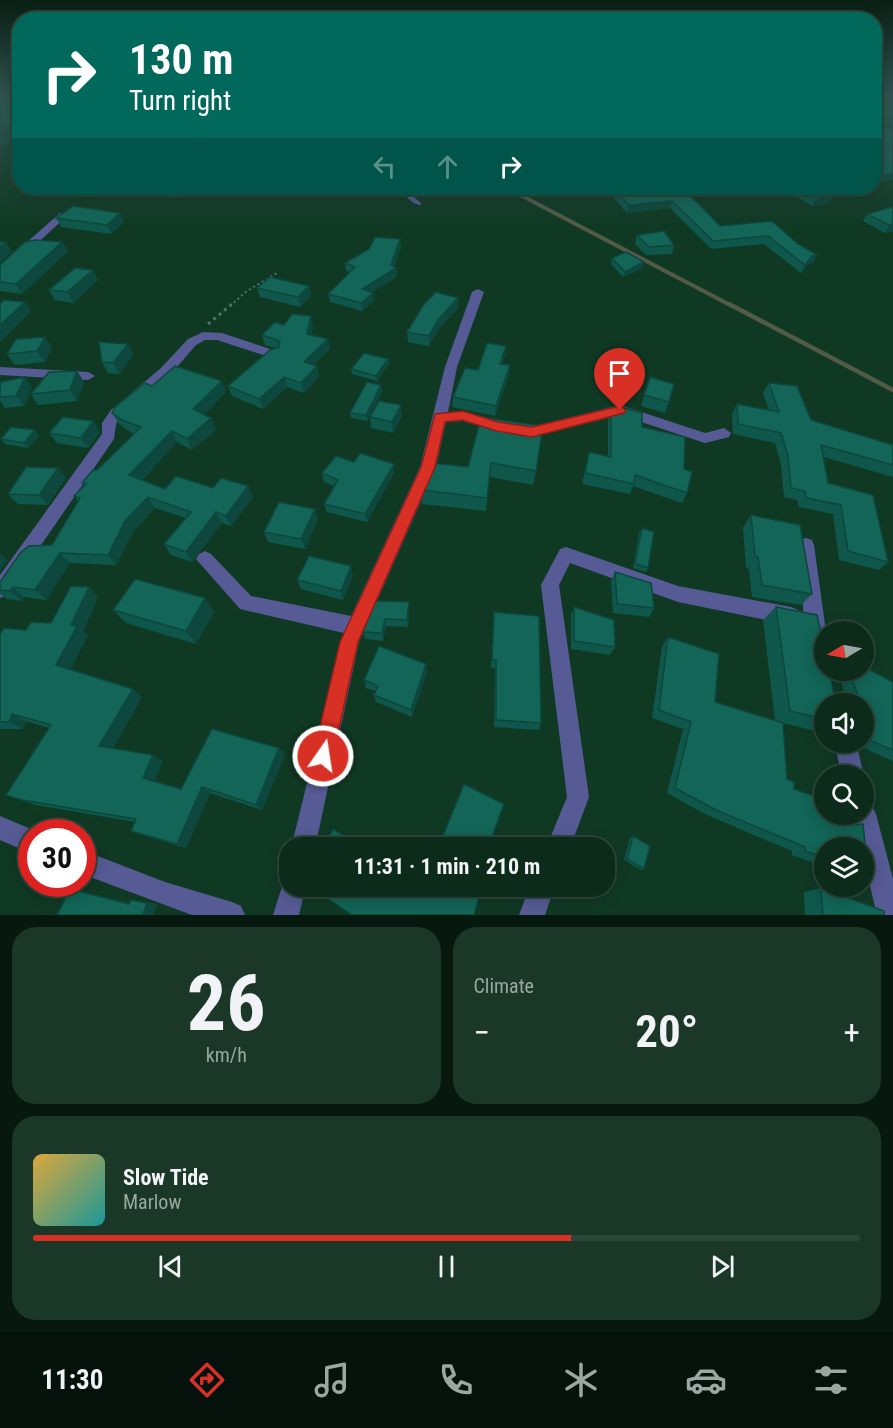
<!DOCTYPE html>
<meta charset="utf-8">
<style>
body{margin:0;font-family:"Roboto Condensed",sans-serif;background:#1a3728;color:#f1f3f6;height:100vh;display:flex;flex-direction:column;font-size:22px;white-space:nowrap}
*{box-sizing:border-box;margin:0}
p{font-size:20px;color:#9aa7a3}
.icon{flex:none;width:33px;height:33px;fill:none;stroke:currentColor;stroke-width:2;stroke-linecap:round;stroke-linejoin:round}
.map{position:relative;height:915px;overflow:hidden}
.details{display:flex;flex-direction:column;gap:12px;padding:12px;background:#07180f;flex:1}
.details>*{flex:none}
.guide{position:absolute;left:12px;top:12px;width:870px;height:183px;border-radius:24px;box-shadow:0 3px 15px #0003,0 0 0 2px #2c473a;background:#00695c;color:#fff;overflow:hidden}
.needle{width:39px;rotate:260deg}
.buttons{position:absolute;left:814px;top:621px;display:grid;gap:12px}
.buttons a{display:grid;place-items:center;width:60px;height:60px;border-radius:50%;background:#0c2b1b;box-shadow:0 3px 15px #0003,0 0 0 2px #2c473a;font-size:30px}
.speed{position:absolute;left:18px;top:819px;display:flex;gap:12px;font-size:30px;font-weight:700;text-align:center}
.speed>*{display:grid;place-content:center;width:78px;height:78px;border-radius:50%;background:#0c2b1b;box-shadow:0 3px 15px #0003,0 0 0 2px #2c473a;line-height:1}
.speed .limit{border:9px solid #d22;background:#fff;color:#111}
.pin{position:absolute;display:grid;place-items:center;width:51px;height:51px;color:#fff;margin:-62px -26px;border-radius:50% 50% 50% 0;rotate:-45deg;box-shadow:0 0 6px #0007}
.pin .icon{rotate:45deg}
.me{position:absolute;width:66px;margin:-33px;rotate:13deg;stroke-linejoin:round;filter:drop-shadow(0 0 4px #0008)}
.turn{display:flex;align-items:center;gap:21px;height:126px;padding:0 18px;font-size:27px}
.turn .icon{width:78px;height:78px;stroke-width:2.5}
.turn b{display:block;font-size:42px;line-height:51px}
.lanes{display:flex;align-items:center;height:57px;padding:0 18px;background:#0003;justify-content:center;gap:30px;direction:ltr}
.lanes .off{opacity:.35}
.big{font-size:45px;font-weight:700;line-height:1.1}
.details .widget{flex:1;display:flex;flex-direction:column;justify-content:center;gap:9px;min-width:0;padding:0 21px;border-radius:24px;background:#1a3728}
.details .dial{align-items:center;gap:0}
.dial b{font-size:78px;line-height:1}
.song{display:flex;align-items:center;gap:18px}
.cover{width:72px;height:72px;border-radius:9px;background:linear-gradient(135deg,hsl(40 70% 55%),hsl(180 70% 35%))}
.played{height:6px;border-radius:3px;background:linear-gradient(90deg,#d93025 65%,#2c473a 65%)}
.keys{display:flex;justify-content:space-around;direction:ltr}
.heat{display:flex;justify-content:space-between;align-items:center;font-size:33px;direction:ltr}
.details .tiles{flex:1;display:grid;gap:12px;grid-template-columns:1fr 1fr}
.widget:last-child{grid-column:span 2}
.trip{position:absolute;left:279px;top:837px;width:336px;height:60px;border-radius:24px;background:#0c2b1b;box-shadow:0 3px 15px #0003,0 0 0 2px #2c473a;font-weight:700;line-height:60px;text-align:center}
.tab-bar{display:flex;height:96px;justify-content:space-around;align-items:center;background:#05110b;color:#9aa7a3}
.tab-bar .icon{width:42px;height:42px}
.tab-bar .selected{color:#d93025}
.tab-bar b{font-size:27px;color:#f1f3f6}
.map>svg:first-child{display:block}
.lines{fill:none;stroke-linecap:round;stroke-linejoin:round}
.stream-far1{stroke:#525a48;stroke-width:4}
.stream{stroke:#525a48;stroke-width:4.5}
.path-far1{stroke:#4f7661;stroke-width:2;stroke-dasharray:2 3;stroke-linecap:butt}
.path{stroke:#4f7661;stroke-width:3;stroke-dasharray:3 4;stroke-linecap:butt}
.lane{fill:#565b95;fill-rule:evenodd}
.street{fill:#565b95;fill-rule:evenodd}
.wall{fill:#0f574b}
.shaded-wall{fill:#0d473d}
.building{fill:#126557;stroke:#0d473d;stroke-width:1.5}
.route{fill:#d93025;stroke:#8d1f18;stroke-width:1.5}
</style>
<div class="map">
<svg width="893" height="915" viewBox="0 0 893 915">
<rect width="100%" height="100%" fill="#103924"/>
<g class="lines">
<!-- stream-far1 -->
<path class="stream-far1" d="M507 188 732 306"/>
<!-- stream -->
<path class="stream" d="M729 304 893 390"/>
<!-- path-far1 -->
<path class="path-far1" d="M230 306 247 291 277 273"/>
<!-- path -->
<path class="path" d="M208 324 232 304"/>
<!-- lane -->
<path class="lane" d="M402 188H407L409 193 421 203V205C413 205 404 196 402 188Z"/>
<!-- street -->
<path class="street" d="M893 118V122L874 126V122Z
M60 213 68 215 4 274 0 275V266Z
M478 289 484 292 457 367 448 412 463 411 503 423 505 427 498 432 463 421 446 422 436 467 359 642 315 848H291L344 633 240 609 196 559 199 554 205 551 211 554 251 596 351 616 420 467 445 367 472 292Z
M203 332 222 333 279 352 281 355 275 359 217 340H205L196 345 171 374 121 416 116 424 114 439 6 596 0 598V575L102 434V423L111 410 161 368 188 339Z
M0 367 88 372 95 376 88 380 0 375Z
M620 405 705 433 724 428 731 433 729 437 705 443 620 415 532 437 520 435 518 431 525 426 532 427Z
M806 538 812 540 814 545 826 632 825 670H833L832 674 825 677 818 674 815 667 804 619 798 545 800 540Z
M566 547 678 586 791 607 798 610 800 616 798 622 791 625 678 602 570 563 559 585 589 797 570 848H546L567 797 541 585 560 549Z
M834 742H856L864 776H842Z
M864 802 872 806 876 814 893 879V915H877L864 861V848H861L853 814H864Z
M0 816 38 832H32V854L0 840Z
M82 850 165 882 232 902 241 906 245 915H192L82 874Z
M290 875V886H306L299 915H273L285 877Z
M530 886H555L545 915H519Z"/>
</g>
<!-- wall -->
<path class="wall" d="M874 97H893V128L876 122 893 179 874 184Z
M135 188H231L212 196 201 190 173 199 161 190 150 194Z
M382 188H397V192H383Z
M605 188H691L693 190 691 197 720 226 772 221 813 263 808 264 801 273 764 244 711 249 670 208 627 213Z
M782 188H823L830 203 812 206Z
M893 207V231L885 233 863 221 867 214Z
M120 213 124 222 111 234 61 227 56 218Z
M637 235 674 245 672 254 646 255 635 244Z
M400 239 401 247 394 267 396 268 397 277 372 292 374 301 362 311 330 302 328 294 350 272 346 271 345 263Z
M62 242 68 251 22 294 0 291V265Z
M612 258 643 268 623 277 611 264Z
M98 280 73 303 55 300 49 290Z
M257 288 311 296 300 307 260 297Z
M458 308 438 330 429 346 408 342 407 332Z
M284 325 313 327 311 335 328 339 330 349 313 365 317 366 319 377 304 393 287 387 263 409 232 396 228 386 275 348 265 345 262 335Z
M128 344 133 355 119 374 108 373 102 362Z
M52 347 45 362 15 365 7 354Z
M505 356 502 364 509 375 495 416 452 407 453 397 478 370Z
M388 359 389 364 377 381 352 374 351 369Z
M77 371 84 382 77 401 38 405 31 394Z
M650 377 669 402 665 413 641 406Z
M222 381 226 392 204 415 211 418 216 430 192 450 177 442 142 480 165 489 213 488 253 497 231 526 222 523 192 562 171 555 164 544 185 518 155 508 133 532 116 565 70 563 46 600 24 597 22 601 7 599 0 594V582L52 545 78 501 74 496 84 486 82 483 97 470 134 434 129 431 119 424 112 413 152 386Z
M769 383 811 420 893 445V477L824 457 828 483 888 562 879 570 839 560 833 514 799 507 797 500 784 497 781 465 775 443 733 434 732 414 737 404 769 410 763 393Z
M0 386 32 388 24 406 5 408 0 401Z
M382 391 367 421 351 418 350 413Z
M611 410 642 427 684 469 687 493 682 503 633 486 630 494 582 484 589 452 608 456V420Z
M402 416 393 433 371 428 370 417Z
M481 417 536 471 533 485 490 477 486 511 422 504V490L468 467Z
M93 421 100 432 88 448 57 443 49 433Z
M35 430 39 436 28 448 5 444 1 439Z
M354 462 394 464V473L367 522 327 512 324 504 334 486 324 482 322 473Z
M58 468 66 478 48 505 18 504 8 494Z
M315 509 318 519 305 549 268 542 264 532Z
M751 515 812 594 801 605 752 597 749 569 746 568 743 528Z
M642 528 648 568 646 572 633 568 639 533Z
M615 572 654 608 649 617 613 613 611 581Z
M353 575 343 600 301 589 297 580Z
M98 597 83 631 88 635 70 670 142 697 113 748 163 761 154 781 181 789 285 755 262 810 210 793 186 848 142 835 131 831 135 822 36 805 6 795 49 728 26 721 22 729H0V634L26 630 51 623Z
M374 601 409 610 408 627 386 626 383 641 365 639 363 632Z
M574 607 615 647 610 655 571 649V615Z
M776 607 817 615 825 651V670H829L836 704H825V732L823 733 783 723 787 779 794 782V789L825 800V814H852L854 825 863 824 868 874H864V848H825V867L792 855V851L707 815 667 793 683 729 652 718 662 647 668 637 719 654 715 702 775 721 763 620Z
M113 610 214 612 196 644 126 623Z
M494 612 541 723 539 730 494 727 495 668H491Z
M426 664 427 672 412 717 376 702 374 695 376 691 366 688 364 680Z
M840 670H864L893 682V761L859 746 858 742H864V704H847L839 674Z
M633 836 644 869 641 870 624 860 630 838Z
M821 888 884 915H805L804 892Z
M70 889 130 903 131 900 157 904 153 915H57Z"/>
<!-- shaded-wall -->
<path class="shaded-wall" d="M20 124V131L0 135V127Z
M16 132 19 139 0 145V137Z
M893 173V179L874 184V178Z
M147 188H160L161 190 150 194Z
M178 188H200L201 190 173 199 169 190Z
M210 188H231L212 196Z
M834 195 830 203 812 206 816 199Z
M672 201 670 208 627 213 629 205Z
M120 213 124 222 111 234 107 225Z
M893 224V231L885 233 889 225Z
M400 239 401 247 393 271 396 268 397 277 363 298 362 289 391 265Z
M6 242 12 252 0 263V245Z
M62 242 68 251 22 294 16 284Z
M817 255 813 263 808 264 801 273 805 265 812 256Z
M644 262 643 268 623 277 625 272Z
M93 270 98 280 73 303 67 292Z
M309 286 311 296 300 307 298 297Z
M373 293 374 301 362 311 361 303Z
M458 298V308L438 330 429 346V336L438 320Z
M25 302 31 311 0 342V325Z
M311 316 313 327 309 344 307 334Z
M45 337 52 347 45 362 37 351Z
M328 339 330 349 306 372 304 362Z
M128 344 133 355 119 374 113 363Z
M506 346 505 356 499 374 500 364Z
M388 359 389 364 377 381 376 376Z
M510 365 509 375 495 416 496 406Z
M317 366 319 377 304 393 301 383Z
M77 371 84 382 77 401 70 390Z
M25 377 32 388 24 406 16 396Z
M284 377 287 387 263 409 259 399Z
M222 381 226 392 198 421 193 409Z
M381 385 382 391 367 421 366 415Z
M401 405 402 416 393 433 392 422Z
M211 418 216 430 192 450 187 439Z
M93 421 100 432 88 448 81 438Z
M35 430 39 436 28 448 24 443Z
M172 431 177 442 136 486 129 475Z
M394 464V473L367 522 365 514Z
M58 468 66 478 48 505 39 495Z
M248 486 253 497 231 526 226 516Z
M148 497 155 508 133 532 116 565 108 555 125 521Z
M315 509 318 519 305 549 301 539Z
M216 512 222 523 192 562 186 552Z
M0 553 8 560 0 571Z
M60 553 70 563 46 600 35 590Z
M351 566 353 575 343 600 341 591Z
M13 587 24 597 22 601 10 591Z
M89 587 98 597 83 631 88 635 68 674 56 665 71 625Z
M205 598 214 612 196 644 186 631Z
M409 602V610L408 627 407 620Z
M385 619 386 626 383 641 382 633Z
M426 664 427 672 412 717 411 710Z
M133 689 142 697 110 752 99 746Z
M12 714 26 721 22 729 9 722Z
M279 748 285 755 262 810 256 805Z
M153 755 163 761 153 784 143 778Z
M202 787 210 793 186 848 177 844Z
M147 903 157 904 153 915H143Z"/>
<!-- building -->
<path class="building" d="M0 97H20V124L0 127Z
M874 97H893V120L878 115 875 117 877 124H874Z
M877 124 893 129V173L874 178V125Z
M16 132 0 137V136Z
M166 188H178L169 190Z
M613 188H691L693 190H685L720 226 772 221 798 244 817 255 812 256 805 265 768 236 713 241 672 201 629 205Z
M797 188H823L834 195 816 199Z
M73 206 120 213 107 225 56 218Z
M893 207V224L889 225 867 214Z
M664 231 674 245 649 247 637 235Z
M375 237 400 239 391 265 396 268 362 289 373 293 361 303 328 294 355 267 345 263 369 249Z
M36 240 62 242 16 284 0 282V265L25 242Z
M0 242H6L0 248Z
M626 252 644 262 625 272 612 258Z
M75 268 93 270 67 292 49 290Z
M270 277 309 286 298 297 257 288Z
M436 292 458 298 438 320 429 336 407 332 424 304Z
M4 300 25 302 0 325V304Z
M292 314 311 316 307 334 328 339 304 362 317 366 301 383 284 377 259 399 228 386 270 350 279 347 280 341 262 335 275 322 284 325Z
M45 337 37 351 7 354 16 339Z
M99 342 128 344 113 363 102 362Z
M487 343 506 346 500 364 510 365 496 406 453 397 465 368 478 370Z
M364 353 388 359 376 376 351 369Z
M175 366 222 381 193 409 211 418 187 439 172 431 129 475 165 489 176 476 213 488 221 478 248 486 226 516 216 512 186 552 164 544 191 512 148 497 125 521 108 555 60 553 35 590 13 587 10 591 0 590V582L21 552 29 546 52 545 80 498 74 496 86 484 82 483 93 470H97L141 427 122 420 112 413 116 406 145 383 152 386Z
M77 371 70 390 31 394 49 372Z
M25 377 16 396 0 397V386L1 382Z
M650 377 674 384 669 402 644 395Z
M367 382 381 385 366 415 350 413Z
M769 383 797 386 811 420 893 445V465L821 445 828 483 873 495 888 562 848 551 841 505 806 498 805 491 791 488 788 456 781 433 738 424 737 404 779 412Z
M379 401 401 405 392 422 370 417Z
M622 407 642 413V427L685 437 684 469 692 472 687 493 635 475 634 484 585 473 589 452 611 457V410Z
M63 417 93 421 81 438 49 433Z
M481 417 543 426 536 471 491 463 487 498 422 490 434 463 468 467Z
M11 427 35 430 24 443 1 439Z
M360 453 394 464 365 514 324 504 338 480 322 473 336 456 354 462Z
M26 467 58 468 39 495 8 494Z
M279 502 315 509 301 539 264 532Z
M751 515 800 525 812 594 762 585 758 557 755 556Z
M642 528 654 532 648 568 635 563Z
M309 556 351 566 341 591 297 580Z
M615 572 651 583 654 608 617 604Z
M135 579 205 598 186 631 113 610Z
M71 586 89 587 71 625 77 626 56 665 133 689 99 746 153 755 143 778 181 789 212 729 279 748 256 805 202 787 177 844 131 831 136 819 22 800 6 795 51 725 12 714 9 722H0V634L4 628 26 630 31 622 51 623Z
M374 601 409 602 407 620 385 619 382 633 363 632Z
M574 607 614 620 615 647 574 641Z
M776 607 817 615 825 651V670H829L836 704H825V719L790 711Z
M494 612 539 616 541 723 496 720V660H492Z
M668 637 719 654 715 702 783 723 787 779 794 782V789L825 800V814H852L854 825 863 824 868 874 864 872V848H825V858L805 851V847L716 810 675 788 691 722 659 710Z
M379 646 426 664 411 710 374 695 378 686 364 680Z
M864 667 893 682V750L871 741 869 734H864V704H861L855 700 858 697 850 670H864Z
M464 784 504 804 488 848H438Z
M333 829 364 848H323Z
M633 836 650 846 644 869 627 859Z
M309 886H482L474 915H352Z
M821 888 884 911V915H823Z
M70 889 129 904 131 900 147 903 143 915H57Z"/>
<!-- sky -->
<linearGradient id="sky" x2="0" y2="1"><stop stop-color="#091f14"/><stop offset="0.43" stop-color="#315450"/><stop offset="1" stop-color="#315450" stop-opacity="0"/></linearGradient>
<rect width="893" height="225" fill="url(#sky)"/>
<!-- route -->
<path class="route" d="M620 406 626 410 624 413 532 437 497 431 462 420 445 422 435 467 358 642 333 756 330 763 323 766 316 763 313 756 340 642 421 467 435 414 463 411 498 422 532 427Z"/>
</svg>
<div class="buttons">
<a><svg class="needle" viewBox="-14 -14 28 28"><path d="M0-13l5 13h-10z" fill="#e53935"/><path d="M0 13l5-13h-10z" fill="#9aa7a3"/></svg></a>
<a><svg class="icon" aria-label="sound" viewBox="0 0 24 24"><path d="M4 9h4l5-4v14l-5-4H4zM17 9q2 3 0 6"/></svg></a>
<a><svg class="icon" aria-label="search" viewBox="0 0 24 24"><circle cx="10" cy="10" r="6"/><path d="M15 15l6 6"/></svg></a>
<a><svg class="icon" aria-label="layers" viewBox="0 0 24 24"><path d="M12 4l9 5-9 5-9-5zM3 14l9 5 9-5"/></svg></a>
</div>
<div class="speed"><div class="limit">30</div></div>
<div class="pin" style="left:620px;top:410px;background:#d93025"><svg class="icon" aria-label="arrive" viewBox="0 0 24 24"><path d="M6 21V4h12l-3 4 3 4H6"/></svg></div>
<svg class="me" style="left:323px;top:756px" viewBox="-20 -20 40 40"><circle r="17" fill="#d93025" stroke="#fff" stroke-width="3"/><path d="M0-11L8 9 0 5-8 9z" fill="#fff"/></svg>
<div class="trip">11:31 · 1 min · 210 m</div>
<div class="guide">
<div class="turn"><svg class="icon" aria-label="right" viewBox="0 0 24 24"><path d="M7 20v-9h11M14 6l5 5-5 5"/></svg><div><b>130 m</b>Turn right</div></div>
<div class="lanes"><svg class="icon off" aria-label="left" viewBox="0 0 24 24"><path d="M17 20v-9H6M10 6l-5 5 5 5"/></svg><svg class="icon off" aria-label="ahead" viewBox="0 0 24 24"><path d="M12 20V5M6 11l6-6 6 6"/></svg><svg class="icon" aria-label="right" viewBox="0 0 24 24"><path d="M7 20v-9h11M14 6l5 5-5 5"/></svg></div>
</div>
</div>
<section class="details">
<div class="tiles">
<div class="widget dial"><b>26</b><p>km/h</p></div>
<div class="widget"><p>Climate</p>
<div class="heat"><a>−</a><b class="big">20°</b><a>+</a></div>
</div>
<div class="widget">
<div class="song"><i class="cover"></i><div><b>Slow Tide</b><p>Marlow</p></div></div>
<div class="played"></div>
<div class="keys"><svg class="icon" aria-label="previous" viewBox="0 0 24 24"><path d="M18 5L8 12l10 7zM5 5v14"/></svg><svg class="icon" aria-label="pause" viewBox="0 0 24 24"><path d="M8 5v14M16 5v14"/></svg><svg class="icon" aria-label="next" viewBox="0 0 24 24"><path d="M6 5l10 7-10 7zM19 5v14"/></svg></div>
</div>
</div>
</section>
<nav class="tab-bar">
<b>11:30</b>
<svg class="icon selected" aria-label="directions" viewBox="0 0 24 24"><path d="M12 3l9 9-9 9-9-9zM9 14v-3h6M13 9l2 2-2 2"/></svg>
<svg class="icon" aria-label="music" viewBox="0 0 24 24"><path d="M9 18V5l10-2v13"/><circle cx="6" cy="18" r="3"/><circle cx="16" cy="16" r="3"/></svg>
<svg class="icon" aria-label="phone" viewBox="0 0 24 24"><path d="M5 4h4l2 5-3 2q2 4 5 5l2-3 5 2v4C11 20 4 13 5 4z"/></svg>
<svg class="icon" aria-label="climate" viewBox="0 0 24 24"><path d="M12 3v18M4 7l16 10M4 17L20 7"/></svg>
<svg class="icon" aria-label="car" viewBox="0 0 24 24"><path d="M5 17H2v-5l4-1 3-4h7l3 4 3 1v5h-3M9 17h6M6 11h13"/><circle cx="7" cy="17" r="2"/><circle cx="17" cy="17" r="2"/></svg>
<svg class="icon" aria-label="filters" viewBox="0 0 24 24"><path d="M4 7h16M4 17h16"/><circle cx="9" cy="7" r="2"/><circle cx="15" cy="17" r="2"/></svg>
</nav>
